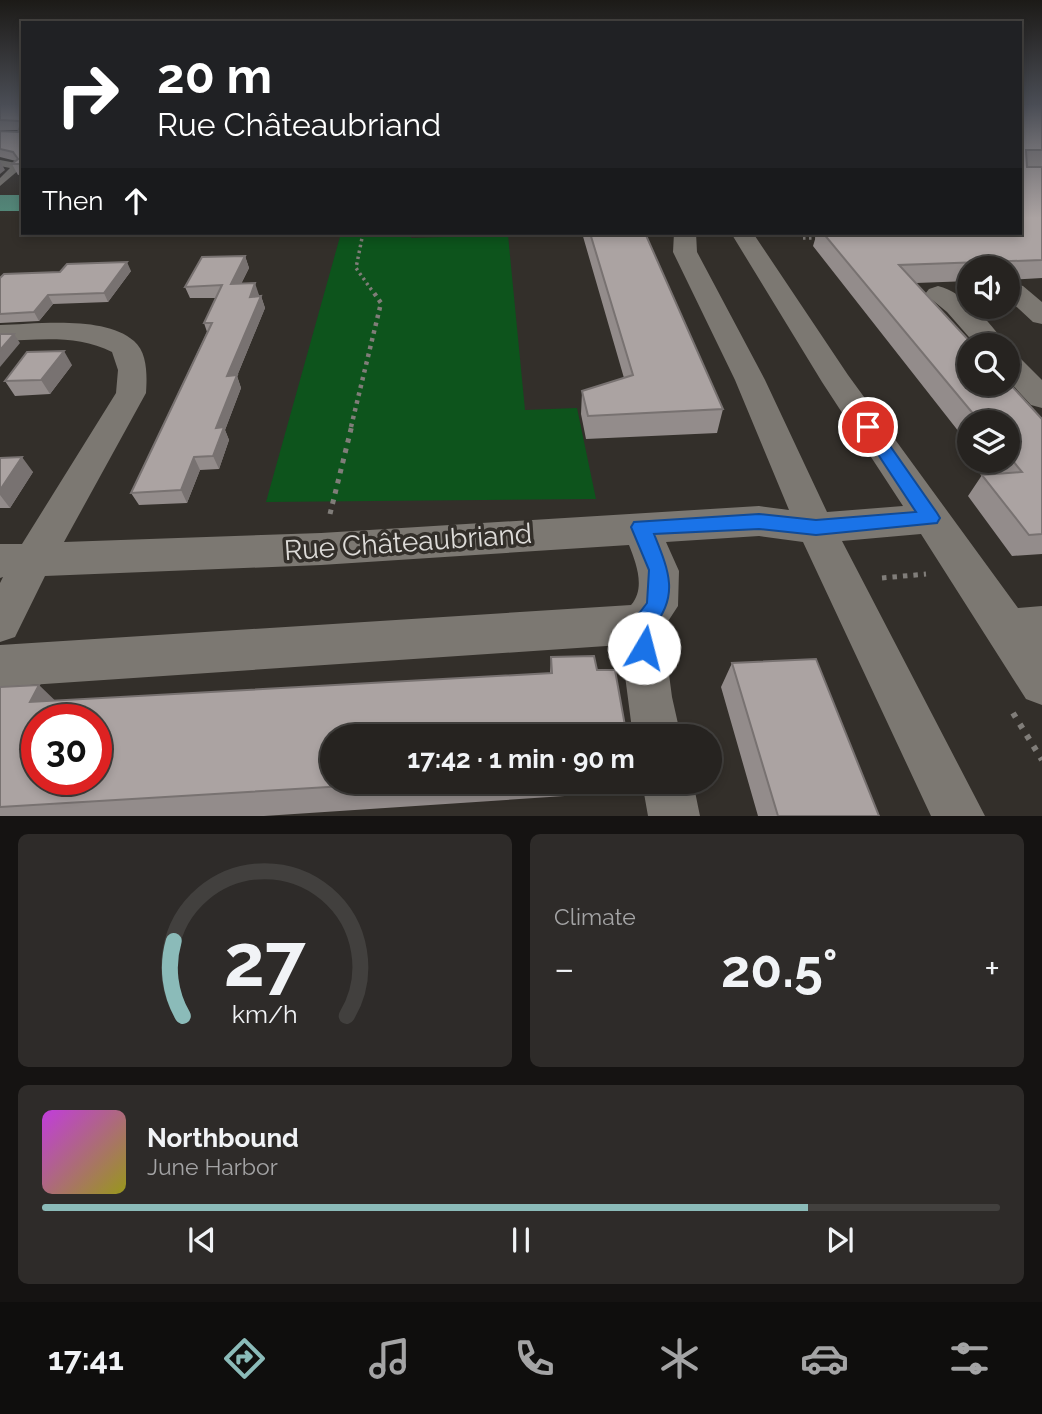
<!DOCTYPE html>
<meta charset="utf-8">
<style>
body{margin:0;font-family:Raleway,sans-serif;background:#2e2b29;color:#f1f3f6;height:100vh;display:flex;flex-direction:column;font-size:26px;white-space:nowrap}
*{box-sizing:border-box;margin:0}
p{font-size:23px;color:#a4a4a5}
.icon{flex:none;width:38px;height:38px;fill:none;stroke:currentColor;stroke-width:2;stroke-linecap:round;stroke-linejoin:round}
.map{position:relative;height:816px;overflow:hidden}
.side{display:flex;flex-direction:column;gap:18px;padding:18px;background:#151312;flex:1}
.side>*{flex:none}
.banner{position:absolute;left:21px;top:21px;width:1001px;height:214px;border-radius:0px;box-shadow:0 4px 10px #0003,0 0 0 2px #42403e;background:#202124;color:#fff;overflow:hidden}
.buttons{position:absolute;left:957px;top:256px;display:grid;gap:14px}
.buttons a{display:grid;place-items:center;width:63px;height:63px;border-radius:50%;background:#262320;box-shadow:0 4px 10px #0003,0 0 0 2px #42403e;font-size:35px}
.speed{position:absolute;left:21px;top:704px;display:flex;gap:14px;font-size:35px;font-weight:700;text-align:center}
.speed>*{display:grid;place-content:center;width:91px;height:91px;border-radius:50%;background:#262320;box-shadow:0 4px 10px #0003,0 0 0 2px #42403e;line-height:1}
.speed .limit{border:10px solid #d22;background:#fff;color:#111}
.pin{position:absolute;display:grid;place-items:center;width:60px;height:60px;color:#fff;margin:-30px;border:4px solid #fff;border-radius:50%;box-shadow:0 2px 7px #0007}
.me{position:absolute;width:77px;margin:-38px;rotate:8deg;stroke-linejoin:round;filter:drop-shadow(0 0 5px #0008)}
.turn{display:flex;align-items:center;gap:24px;height:147px;padding:0 21px;font-size:32px}
.turn .icon{width:91px;height:91px;stroke-width:2.5}
.turn b{display:block;font-size:49px;line-height:60px}
.then{display:flex;align-items:center;height:66px;padding:0 21px;background:#0003;gap:14px;font-size:26px}
.big{font-size:52px;font-weight:700;line-height:1.1}
.side .tile{flex:1;display:flex;flex-direction:column;justify-content:center;gap:10px;min-width:0;padding:0 24px;border-radius:10px;background:#2e2b29}
.side .dial{align-items:center;gap:0}
.dial svg{height:182px;overflow:visible;fill:none;stroke:#42403e;stroke-width:7;stroke-linecap:round;text-anchor:middle}
.dial text{fill:#f1f3f6;stroke:none}
.song{display:flex;align-items:center;gap:21px}
.cover{width:84px;height:84px;border-radius:10px;background:linear-gradient(135deg,hsl(290 70% 55%),hsl(60 70% 35%))}
.played{height:7px;border-radius:4px;background:linear-gradient(90deg,#8bbbb9 80%,#42403e 80%)}
.keys{display:flex;justify-content:space-around;direction:ltr}
.heat{display:flex;justify-content:space-between;align-items:center;font-size:38px;direction:ltr}
.side .tiles{flex:1;display:grid;gap:18px;grid-template-columns:1fr 1fr}
.tile:last-child{grid-column:span 2}
.trip{position:absolute;left:320px;top:724px;width:402px;height:70px;border-radius:35px;background:#262320;box-shadow:0 4px 10px #0003,0 0 0 2px #42403e;font-weight:700;line-height:70px;text-align:center}
.dock{display:flex;height:112px;justify-content:space-around;align-items:center;background:#0f0e0d;color:#a4a4a5}
.dock .icon{width:49px;height:49px}
.dock .active{color:#8bbbb9}
.dock b{font-size:32px;color:#f1f3f6}
.map>svg:first-child{display:block}
.green{fill:#0d541c}
.lines{fill:none;stroke-linecap:round;stroke-linejoin:round}
.path-far3{stroke:#807d79;stroke-width:3.5;stroke-dasharray:2.5 3.5;stroke-linecap:butt}
.path-far2{stroke:#807d79;stroke-width:4.5;stroke-dasharray:3.5 4.5;stroke-linecap:butt}
.path-far1{stroke:#807d79;stroke-width:5;stroke-dasharray:4.5 6;stroke-linecap:butt}
.path{stroke:#807d79;stroke-width:6;stroke-dasharray:5 8;stroke-linecap:butt}
.lane{fill:#7c7872;fill-rule:evenodd}
.street{fill:#7c7872;fill-rule:evenodd}
.primary{fill:#538a7a;fill-rule:evenodd}
.wall{fill:#938c8b}
.shaded-wall{fill:#787271}
.building{fill:#aba3a2;stroke:#787271;stroke-width:2;fill-rule:evenodd}
.route{fill:#1a73e8;stroke:#114b97;stroke-width:2}
.labels{text-anchor:middle;dominant-baseline:central;stroke-width:7;stroke-linejoin:round;paint-order:stroke}
.near-street-label{font-size:28px;fill:#dddbd8;stroke:#332f2a}
</style>
<div class="map">
<svg width="1042" height="816" viewBox="0 0 1042 816">
<rect width="100%" height="100%" fill="#332f2a"/>
<!-- green -->
<path class="green" d="M341 233H411V238L508 235 525 410 577 408 596 499 266 502Z"/>
<g class="lines">
<!-- path-far3 -->
<path class="path-far3" d="M363 233 356 268 373 292
M803 238H818"/>
<!-- path-far2 -->
<path class="path-far2" d="M351 427 381 303 372 290"/>
<!-- path-far1 -->
<path class="path-far1" d="M330 514 352 425
M882 578 926 574"/>
<!-- path -->
<path class="path" d="M1013 713 1042 760"/>
<!-- lane -->
<path class="lane" d="M0 160 16 163 20 169 0 186V178L10 168 0 166Z"/>
<!-- street -->
<path class="street" d="M674 233H696L697 252 765 380 827 512 903 506 822 382 731 233H753L848 375 1018 608 1042 606V705L1026 699 921 534 842 541 985 816H931L803 542 759 536 666 542 679 571 678 606 663 629 672 697 681 737H633L621 645 0 687V645L631 605C646 588 636 563 629 545L321 565 45 576 15 637 0 642V583L3 577 0 578V544H22L116 393 118 370 112 352C77 334 38 340 0 341V325C36 324 105 315 134 341 148 353 147 377 146 393L64 542 321 533 759 506 789 510 735 380 673 252Z
M1014 283 1023 286 1042 302V324L1033 322 1008 299V285Z
M938 286C965 293 990 322 1006 345H976L947 312 925 294 929 289Z
M1008 353 1018 356 1042 380V408L1031 405 1008 380Z
M642 782H693L700 816H648Z"/>
<!-- primary -->
<path class="primary" d="M0 195H23V211H0Z"/>
</g>
<!-- wall -->
<path class="wall" d="M0 104H23V174L18 175 12 164 16 161 0 157V159V131L18 132 19 130H0Z
M1020 104H1042V166H1027L1042 167V278L1008 280V268H970V281L916 283 1042 419V554L1012 556 968 496 982 475H992L980 460H1008V422H970V446L813 246 817 233H1020Z
M582 233H645L723 409 717 433 586 439 581 414 582 391 624 378Z
M245 256 249 268 241 284 259 295V296H261L265 308 237 376 241 388 225 430 229 440 219 469 200 470 187 503 139 505 131 493 207 332 204 323 216 298H190L185 287Z
M131 271 108 302 53 304 39 321 0 323V278Z
M72 365 50 394 15 396 5 381Z
M0 458 33 472 10 508H0Z
M594 656 332 782H628L625 792 264 816H0V687L56 701 550 673 551 657Z
M732 663 879 816H758L721 687Z"/>
<!-- shaded-wall -->
<path class="shaded-wall" d="M0 161 5 170 0 174Z
M245 256 249 268 235 296 231 284Z
M127 262 131 271 108 302 104 293Z
M255 283 259 295 254 308 250 297Z
M48 295 53 304 39 321 34 312Z
M261 296 265 308 237 376 241 388 225 430 229 440 219 469 213 456 216 428 227 376Z
M14 334 20 343 0 367V350Z
M64 351 72 365 50 394 41 380Z
M22 457 33 472 10 508 0 495V490Z
M194 457 200 470 187 503 181 490Z
M39 685 67 712 30 702Z"/>
<!-- building -->
<path class="building" d="M0 104H23V164H12L18 159 13 152 0 149V131L18 132 21 124 19 121 0 120Z
M1020 104H1042V150H1026L1027 167H1042V260L899 265 973 345H970V383H1008V382L1042 419V534L1029 535 982 475 1022 472 1008 455V422H980L823 233H1020Z
M590 233H645L723 409 588 416 582 391 633 375Z
M245 256 231 284 255 283 250 297 261 296 227 376 237 375 216 428 224 427 213 456 194 457 181 490 131 493 212 323H204L222 285 185 287 202 257Z
M127 262 104 293 48 295 34 312 0 314V278L4 274 60 272 67 264Z
M0 334H14L0 350Z
M64 351 41 380 5 381 27 352Z
M22 457 0 490V458Z
M594 656 597 670H615L627 737H332V782H411L0 807V687L39 685 30 702 552 673 551 657ZM37 719H96V779H37Z
M816 659 879 816H778L732 663Z"/>
<!-- sky -->
<linearGradient id="sky" x2="0" y2="1"><stop stop-color="#1c1a17"/><stop offset="0.48" stop-color="#4a4d55"/><stop offset="1" stop-color="#4a4d55" stop-opacity="0"/></linearGradient>
<rect width="1042" height="218" fill="url(#sky)"/>
<!-- route -->
<path class="route" d="M868 422 874 423 937 513 940 518 937 523 816 535 759 529 654 534C668 569 680 595 653 627L655 648 652 656 644 659 636 656 631 624 647 603 649 570 631 527 634 522 759 514 816 520 916 512 860 427Z"/>
<g class="labels">
<!-- near-street labels -->
<g class="near-street-label">
<text transform="translate(408 542) rotate(-4)">Rue Châteaubriand</text>
</g>
</g>
</svg>
<div class="buttons">
<a><svg class="icon" aria-label="sound" viewBox="0 0 24 24"><path d="M4 9h4l5-4v14l-5-4H4zM17 9q2 3 0 6"/></svg></a>
<a><svg class="icon" aria-label="search" viewBox="0 0 24 24"><circle cx="10" cy="10" r="6"/><path d="M15 15l6 6"/></svg></a>
<a><svg class="icon" aria-label="layers" viewBox="0 0 24 24"><path d="M12 4l9 5-9 5-9-5zM3 14l9 5 9-5"/></svg></a>
</div>
<div class="speed"><div class="limit">30</div></div>
<div class="pin" style="left:868px;top:427px;background:#d93025"><svg class="icon" aria-label="arrive" viewBox="0 0 24 24"><path d="M6 21V4h12l-3 4 3 4H6"/></svg></div>
<svg class="me" style="left:644px;top:648px" viewBox="-20 -20 40 40"><circle r="19" fill="#fff"/><path d="M0-13L10 11 0 6-10 11z" fill="#1a73e8"/></svg>
<div class="trip">17:42 · 1 min · 90 m</div>
<div class="banner">
<div class="turn"><svg class="icon" aria-label="right" viewBox="0 0 24 24"><path d="M7 20v-9h11M14 6l5 5-5 5"/></svg><div><b>20 m</b>Rue Châteaubriand</div></div>
<div class="then">Then<svg class="icon" aria-label="ahead" viewBox="0 0 24 24"><path d="M12 20V5M6 11l6-6 6 6"/></svg></div>
</div>
</div>
<section class="side">
<div class="tiles">
<div class="tile dial"><svg viewBox="0 0 100 80">
<path d="M14 69A42 42 0 1 1 86 69"/>
<path d="M14 69A42 42 0 0 1 10 36" stroke="#8bbbb9"/>
<text x="50" y="56" font-size="32" font-weight="700">27</text>
<text x="50" y="72" font-size="11">km/h</text>
</svg></div>
<div class="tile"><p>Climate</p>
<div class="heat"><a>−</a><b class="big">20.5°</b><a>+</a></div>
</div>
<div class="tile">
<div class="song"><i class="cover"></i><div><b>Northbound</b><p>June Harbor</p></div></div>
<div class="played"></div>
<div class="keys"><svg class="icon" aria-label="previous" viewBox="0 0 24 24"><path d="M18 5L8 12l10 7zM5 5v14"/></svg><svg class="icon" aria-label="pause" viewBox="0 0 24 24"><path d="M8 5v14M16 5v14"/></svg><svg class="icon" aria-label="next" viewBox="0 0 24 24"><path d="M6 5l10 7-10 7zM19 5v14"/></svg></div>
</div>
</div>
</section>
<nav class="dock">
<b>17:41</b>
<svg class="icon active" aria-label="directions" viewBox="0 0 24 24"><path d="M12 3l9 9-9 9-9-9zM9 14v-3h6M13 9l2 2-2 2"/></svg>
<svg class="icon" aria-label="music" viewBox="0 0 24 24"><path d="M9 18V5l10-2v13"/><circle cx="6" cy="18" r="3"/><circle cx="16" cy="16" r="3"/></svg>
<svg class="icon" aria-label="phone" viewBox="0 0 24 24"><path d="M5 4h4l2 5-3 2q2 4 5 5l2-3 5 2v4C11 20 4 13 5 4z"/></svg>
<svg class="icon" aria-label="climate" viewBox="0 0 24 24"><path d="M12 3v18M4 7l16 10M4 17L20 7"/></svg>
<svg class="icon" aria-label="car" viewBox="0 0 24 24"><path d="M5 17H2v-5l4-1 3-4h7l3 4 3 1v5h-3M9 17h6M6 11h13"/><circle cx="7" cy="17" r="2"/><circle cx="17" cy="17" r="2"/></svg>
<svg class="icon" aria-label="filters" viewBox="0 0 24 24"><path d="M4 7h16M4 17h16"/><circle cx="9" cy="7" r="2"/><circle cx="15" cy="17" r="2"/></svg>
</nav>
